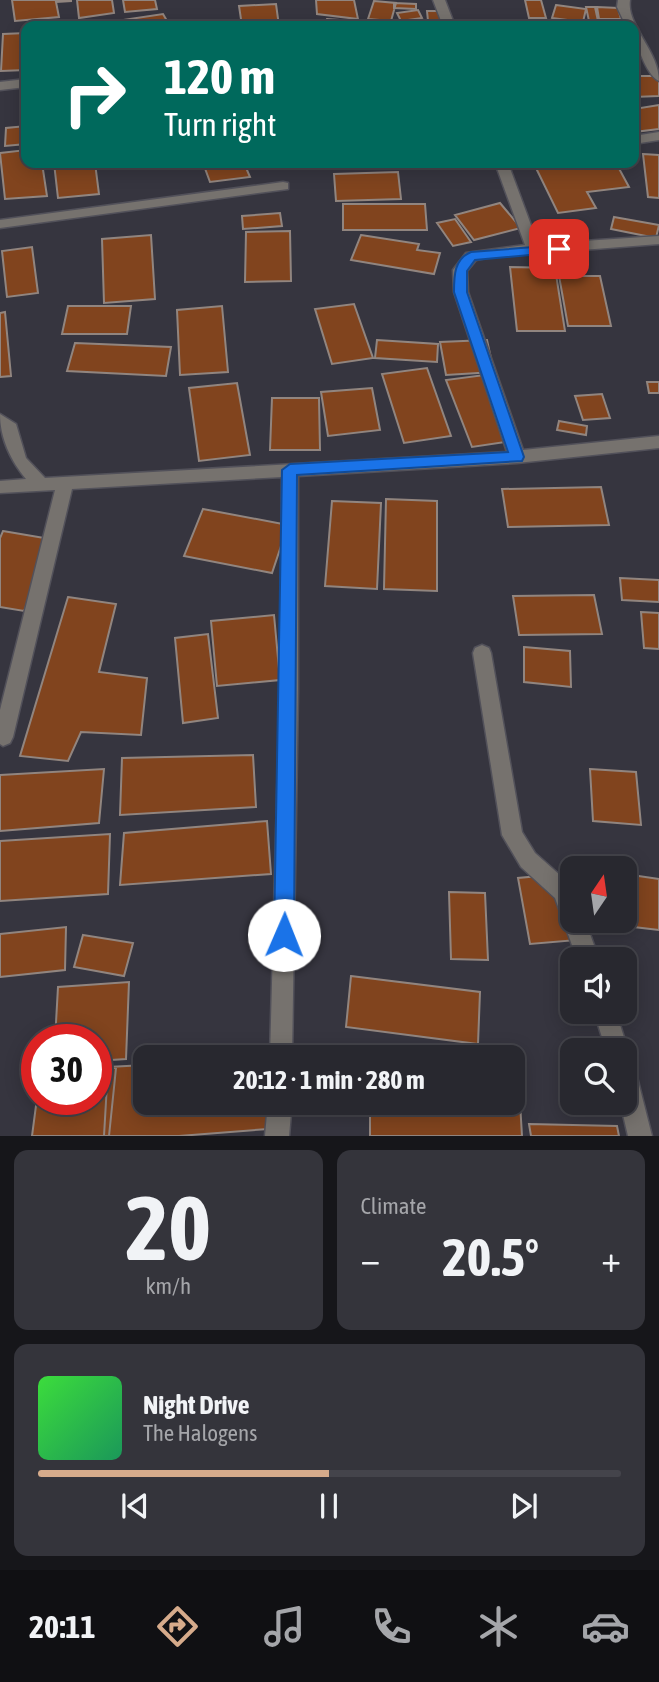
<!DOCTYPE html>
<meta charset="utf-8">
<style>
body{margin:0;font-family:"Asap Condensed",sans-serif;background:#34343b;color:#f1f3f6;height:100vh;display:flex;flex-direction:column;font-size:26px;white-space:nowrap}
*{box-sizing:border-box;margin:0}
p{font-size:23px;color:#a5a6aa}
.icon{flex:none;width:38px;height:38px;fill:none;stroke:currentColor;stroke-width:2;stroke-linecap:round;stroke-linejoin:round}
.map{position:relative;height:1136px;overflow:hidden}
.details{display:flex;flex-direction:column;gap:14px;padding:14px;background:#16161a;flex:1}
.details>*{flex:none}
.top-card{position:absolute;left:21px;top:21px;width:618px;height:147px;border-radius:14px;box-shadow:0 4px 18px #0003,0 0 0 2px #44444b;background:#00695c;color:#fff;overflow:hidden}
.needle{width:46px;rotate:13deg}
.fabs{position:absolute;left:560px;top:856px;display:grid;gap:14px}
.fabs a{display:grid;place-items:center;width:77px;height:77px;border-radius:14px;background:#28282f;box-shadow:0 4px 18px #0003,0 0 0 2px #44444b;font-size:35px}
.speed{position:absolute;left:21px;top:1024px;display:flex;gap:14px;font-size:35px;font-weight:700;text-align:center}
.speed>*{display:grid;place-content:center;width:91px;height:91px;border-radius:50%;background:#28282f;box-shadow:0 4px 18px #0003,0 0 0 2px #44444b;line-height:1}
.speed .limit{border:10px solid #d22;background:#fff;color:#111}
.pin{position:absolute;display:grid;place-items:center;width:60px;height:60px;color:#fff;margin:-30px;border-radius:14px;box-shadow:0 4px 10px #0006}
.me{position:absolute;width:77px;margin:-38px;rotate:1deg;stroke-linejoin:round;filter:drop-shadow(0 0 5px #0008)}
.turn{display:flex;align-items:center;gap:24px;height:147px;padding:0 28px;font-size:32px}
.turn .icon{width:91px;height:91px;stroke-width:2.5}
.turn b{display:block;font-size:49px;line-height:60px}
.big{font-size:52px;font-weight:700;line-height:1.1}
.details .tile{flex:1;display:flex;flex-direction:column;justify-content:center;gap:10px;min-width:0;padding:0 24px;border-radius:14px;background:#34343b}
.details .dial{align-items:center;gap:0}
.dial b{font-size:91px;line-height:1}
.song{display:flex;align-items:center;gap:21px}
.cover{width:84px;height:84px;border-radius:10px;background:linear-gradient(135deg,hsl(120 70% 55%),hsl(150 70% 35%))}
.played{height:7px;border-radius:4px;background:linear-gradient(90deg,#d6ab8b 50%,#44444b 50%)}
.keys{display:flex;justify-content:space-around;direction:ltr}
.heat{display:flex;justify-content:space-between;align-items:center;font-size:38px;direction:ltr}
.details .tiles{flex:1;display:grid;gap:14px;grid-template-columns:1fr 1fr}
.tile:last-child{grid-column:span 2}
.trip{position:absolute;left:133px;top:1045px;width:392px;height:70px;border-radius:14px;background:#28282f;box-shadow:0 4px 18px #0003,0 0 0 2px #44444b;font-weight:700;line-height:70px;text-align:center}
.tabs{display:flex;height:112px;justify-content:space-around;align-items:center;background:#101013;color:#a5a6aa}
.tabs .icon{width:49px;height:49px}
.tabs .active{color:#d6ab8b}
.tabs b{font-size:32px;color:#f1f3f6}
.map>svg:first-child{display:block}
.building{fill:#81441e;stroke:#91857f;stroke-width:2}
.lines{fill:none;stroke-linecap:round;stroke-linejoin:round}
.minor-casing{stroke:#52515a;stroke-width:3}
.minor{fill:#76726e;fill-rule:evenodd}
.route{fill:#1a73e8;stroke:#114b97;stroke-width:2}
</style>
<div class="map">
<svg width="659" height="1136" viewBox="0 0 659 1136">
<rect width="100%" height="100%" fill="#36353f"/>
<!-- building -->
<path class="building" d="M12 0H71V1L56 2 59 17 15 21Z
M77 0H112L114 13 79 18Z
M123 0H155L157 9 125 12Z
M316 0H354L358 19 317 14Z
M525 0H541L546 18H529Z
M374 1 396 3 391 21 368 19Z
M394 3 416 4V9L394 8Z
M276 4 279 26H242L239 6Z
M556 5 586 9 583 22 552 18Z
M586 7H595L598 21H589Z
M597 7 618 8 621 19H599Z
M418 10 422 18 401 21 397 13Z
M427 11H446L448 21H428Z
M163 14 170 26H126L123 20Z
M327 19 364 22 363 26H314H325Z
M26 33V70L1 71 3 34Z
M634 76H659V96L634 97Z
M659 105V129L634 132V109Z
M26 126V144L5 146 6 128Z
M26 150V163H42L47 196 5 199 0 153Z
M643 154 659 155V198L648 197Z
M54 163H95L99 194 58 198Z
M203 163H244L250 177 210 182Z
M561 163H616L629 187 587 192 596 208 558 213 535 166Z
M398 172 401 199 336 201 334 174Z
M500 203 521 228 474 240 455 215Z
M343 204H425L427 230H343Z
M280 213 282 226 243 229 242 216Z
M614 217 659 225 656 238 611 229Z
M455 219 471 242 453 246 437 223Z
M290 231 291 281 245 282 246 232Z
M151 235 155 299 104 303 102 239Z
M361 235 419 244 417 250 440 253 434 274 351 260Z
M32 247 38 293 7 297 2 251Z
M510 267 555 268 565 331H517Z
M559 276H600L611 326H568Z
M354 304 373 358 332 364 315 309Z
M68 306H131L127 334H62Z
M222 306 228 372 180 375 177 310Z
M5 312 11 376 0 377V313Z
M377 340 438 344 437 362 375 358Z
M487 340 494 372 446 375 440 342Z
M75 343 171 347 166 376 67 371Z
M427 368 451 436 404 443 382 374Z
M492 374 519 440 472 447 446 380Z
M647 382H659V393H649Z
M237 383 250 455 199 461 189 388Z
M372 388 380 430 328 436 321 392Z
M602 394 610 418 583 420 575 396Z
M272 398H319L320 450H270Z
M559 421 587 426 586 435 557 430Z
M601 487 609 525 508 527 502 489Z
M386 499 437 501V591L384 589Z
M332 501 381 503 377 589 325 586Z
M203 509 288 525 272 573 184 556Z
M3 531 56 540 24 611 0 607V538Z
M620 578 659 580V602L622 600Z
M594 595 602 634 519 635 513 596Z
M68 597 116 604 99 672 147 678 141 735 81 732 68 761 20 756Z
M641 612 659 613V649L644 648Z
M274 615 280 680 217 686 211 621Z
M208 634 218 718 183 723 175 638Z
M524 647 570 651 571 687 524 682Z
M253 755 256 807 120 815 122 758Z
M104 769 99 823 0 831V775Z
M590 769 636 772 641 825 593 821Z
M267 821 271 874 120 885 124 833Z
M110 834 108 894 0 901V841Z
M572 873V920L589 939 530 944 518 878Z
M625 874 659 879V930L617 925V920H625Z
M449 892 485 893 488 960 451 959Z
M66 927 65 970 0 977V934Z
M83 935 133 943 124 976 74 967Z
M351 976 480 992 478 1044 346 1027Z
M129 982 126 1059 96 1061V1040H55L58 987Z
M145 1065V1102H269L268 1129 179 1136H104L108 1067Z
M96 1068H116L109 1136H32L37 1098 96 1099Z
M513 1085H519L522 1136H370V1102H513Z
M529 1124 617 1126 619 1136H531Z"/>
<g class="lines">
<!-- minor casing -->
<g class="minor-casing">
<path id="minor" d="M433 0H445L455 26H443Z
M618 0H630C626 25 659 51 659 81 646 75 634 40 634 26H626L617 7Z
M26 79V87L0 90V82Z
M659 132V140L634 144V136Z
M495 163H508L538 244 659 236V244L491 257 476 260 467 271 468 292 523 450 659 436V448L517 463 298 476V689L292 1057H270L280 689 282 477 72 489 13 737 10 743 3 746 0 744V710L55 490 0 493V481L26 479C11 461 0 438 0 414L16 424 26 458 45 478 507 452 454 292 453 270 466 253 525 245Z
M283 182 288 183V189L0 228V220Z
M482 645 489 648 491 653 522 832 535 853 570 884 572 920H585L599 959H577L555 898 521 867 502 835 473 653 475 648Z
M594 1012H616L628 1050 625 1058V1050H606Z
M625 1066 633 1069 637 1077 652 1136H628L620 1102H625Z
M268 1102H292L289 1136H265Z"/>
</g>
<!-- minor -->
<use href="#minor" class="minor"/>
</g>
<!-- route -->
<path class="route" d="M559 245 563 246V252L475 260 467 271V292L524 457 522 461 297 475 294 935 291 942 284 944 277 942 274 935 282 470 290 464 508 452 454 292C454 276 454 259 471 252Z"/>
</svg>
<div class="fabs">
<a><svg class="needle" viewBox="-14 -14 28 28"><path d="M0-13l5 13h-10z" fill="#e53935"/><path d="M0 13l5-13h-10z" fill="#a5a6aa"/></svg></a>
<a><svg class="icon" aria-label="sound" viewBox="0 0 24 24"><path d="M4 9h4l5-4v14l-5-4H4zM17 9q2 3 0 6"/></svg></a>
<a><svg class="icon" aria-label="search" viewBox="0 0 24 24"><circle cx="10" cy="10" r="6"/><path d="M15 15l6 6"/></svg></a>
</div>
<div class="speed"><div class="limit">30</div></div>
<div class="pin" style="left:559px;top:249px;background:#d93025"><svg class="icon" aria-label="arrive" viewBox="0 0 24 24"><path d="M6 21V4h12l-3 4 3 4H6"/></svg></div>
<svg class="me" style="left:284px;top:935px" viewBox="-20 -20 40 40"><circle r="19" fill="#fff"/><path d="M0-13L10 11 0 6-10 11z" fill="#1a73e8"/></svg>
<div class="trip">20:12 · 1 min · 280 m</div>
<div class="top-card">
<div class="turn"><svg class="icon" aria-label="right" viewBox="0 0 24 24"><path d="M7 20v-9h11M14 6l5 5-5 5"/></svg><div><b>120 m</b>Turn right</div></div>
</div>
</div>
<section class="details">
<div class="tiles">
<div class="tile dial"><b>20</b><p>km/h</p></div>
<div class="tile"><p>Climate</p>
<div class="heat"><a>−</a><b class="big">20.5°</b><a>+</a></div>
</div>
<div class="tile">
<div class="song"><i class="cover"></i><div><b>Night Drive</b><p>The Halogens</p></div></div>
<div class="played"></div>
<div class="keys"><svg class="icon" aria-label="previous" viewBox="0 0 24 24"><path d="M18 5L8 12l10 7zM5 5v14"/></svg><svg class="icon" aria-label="pause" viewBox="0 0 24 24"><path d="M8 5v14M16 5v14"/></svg><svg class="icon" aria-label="next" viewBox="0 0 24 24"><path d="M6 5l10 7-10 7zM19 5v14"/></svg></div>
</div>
</div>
</section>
<nav class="tabs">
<b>20:11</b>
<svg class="icon active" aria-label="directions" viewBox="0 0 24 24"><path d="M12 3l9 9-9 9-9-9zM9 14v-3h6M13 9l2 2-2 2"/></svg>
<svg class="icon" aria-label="music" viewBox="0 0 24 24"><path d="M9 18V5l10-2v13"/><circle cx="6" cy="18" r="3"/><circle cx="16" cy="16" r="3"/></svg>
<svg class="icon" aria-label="phone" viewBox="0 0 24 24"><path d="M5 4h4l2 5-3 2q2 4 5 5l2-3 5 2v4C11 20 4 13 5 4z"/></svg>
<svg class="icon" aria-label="climate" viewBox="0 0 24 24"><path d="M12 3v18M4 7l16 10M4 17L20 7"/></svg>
<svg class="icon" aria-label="car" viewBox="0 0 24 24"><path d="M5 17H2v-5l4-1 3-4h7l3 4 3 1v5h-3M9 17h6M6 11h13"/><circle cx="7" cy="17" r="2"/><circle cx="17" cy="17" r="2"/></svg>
</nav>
